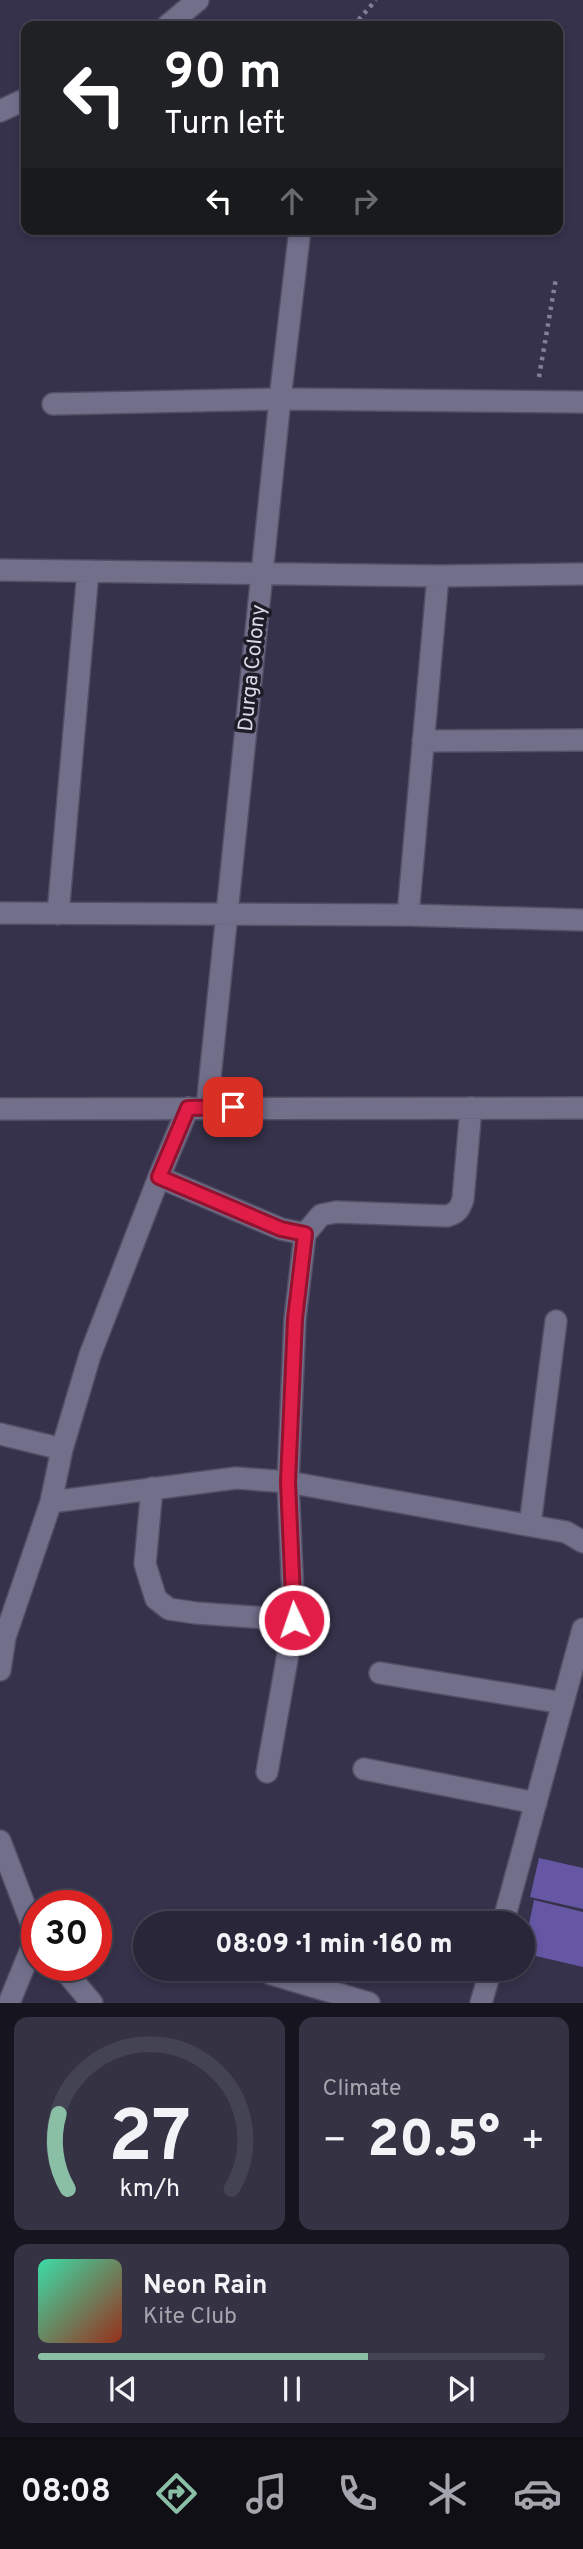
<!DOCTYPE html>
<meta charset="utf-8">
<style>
body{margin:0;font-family:Overpass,sans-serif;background:#343243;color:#f1f3f6;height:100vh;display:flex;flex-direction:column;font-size:26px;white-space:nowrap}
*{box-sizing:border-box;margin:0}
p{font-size:23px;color:#a5a5ae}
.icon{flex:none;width:38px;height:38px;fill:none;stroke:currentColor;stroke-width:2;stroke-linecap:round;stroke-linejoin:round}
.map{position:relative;height:2003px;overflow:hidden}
.sheet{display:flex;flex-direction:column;gap:14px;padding:14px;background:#16151f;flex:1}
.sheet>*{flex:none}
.guide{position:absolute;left:21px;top:21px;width:542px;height:214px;border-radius:14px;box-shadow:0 4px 10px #0003,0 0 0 2px #444353;background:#202124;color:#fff;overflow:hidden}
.speed{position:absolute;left:21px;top:1890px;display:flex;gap:14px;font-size:35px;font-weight:700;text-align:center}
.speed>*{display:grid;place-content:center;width:91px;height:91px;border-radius:50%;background:#282638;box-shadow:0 4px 10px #0003,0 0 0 2px #444353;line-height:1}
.speed .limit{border:10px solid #d22;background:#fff;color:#111}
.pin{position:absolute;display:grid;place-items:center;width:60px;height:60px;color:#fff;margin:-30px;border-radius:14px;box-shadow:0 4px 10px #0006}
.me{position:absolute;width:77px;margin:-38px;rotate:357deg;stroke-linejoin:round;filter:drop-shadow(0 0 5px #0008)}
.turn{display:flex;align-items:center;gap:24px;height:147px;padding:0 28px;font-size:32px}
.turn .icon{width:91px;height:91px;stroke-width:2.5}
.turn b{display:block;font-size:49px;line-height:60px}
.lanes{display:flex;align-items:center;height:66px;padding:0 28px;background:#0003;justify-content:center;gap:35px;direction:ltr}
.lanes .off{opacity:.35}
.big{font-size:52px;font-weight:800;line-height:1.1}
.sheet .tile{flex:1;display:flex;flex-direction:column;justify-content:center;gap:10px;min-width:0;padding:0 24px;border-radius:14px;background:#343243}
.sheet .dial{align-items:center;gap:0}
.dial svg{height:182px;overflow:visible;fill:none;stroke:#444353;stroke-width:7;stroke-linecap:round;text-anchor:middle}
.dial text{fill:#f1f3f6;stroke:none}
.song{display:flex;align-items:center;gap:21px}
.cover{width:84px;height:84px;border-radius:10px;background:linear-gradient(135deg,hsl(160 70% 55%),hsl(10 70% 35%))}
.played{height:7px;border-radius:4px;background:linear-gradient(90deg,#8abfa5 65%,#444353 65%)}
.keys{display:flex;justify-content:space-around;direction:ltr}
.heat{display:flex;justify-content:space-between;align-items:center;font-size:38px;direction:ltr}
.sheet .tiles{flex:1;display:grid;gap:14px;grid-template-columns:1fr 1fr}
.tile:last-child{grid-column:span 2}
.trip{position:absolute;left:133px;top:1911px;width:402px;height:70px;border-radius:35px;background:#282638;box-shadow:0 4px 10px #0003,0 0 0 2px #444353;font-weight:800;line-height:70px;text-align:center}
.tab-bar{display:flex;height:112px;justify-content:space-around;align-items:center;background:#100f16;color:#a5a5ae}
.tab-bar .icon{width:49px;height:49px}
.tab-bar .on{color:#8abfa5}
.tab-bar b{font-size:32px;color:#f1f3f6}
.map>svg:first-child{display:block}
.building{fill:#6657a5}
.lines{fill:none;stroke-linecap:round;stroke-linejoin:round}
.minor-casing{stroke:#534f65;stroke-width:24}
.path{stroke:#838095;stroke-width:4.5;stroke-dasharray:3.5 5;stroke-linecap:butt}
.minor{stroke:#726f8b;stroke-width:21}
.route-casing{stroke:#92132f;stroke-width:18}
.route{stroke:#e11d48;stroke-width:12}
.labels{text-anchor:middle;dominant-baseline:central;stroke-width:7;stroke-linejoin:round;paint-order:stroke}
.street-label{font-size:21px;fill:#dbd9e9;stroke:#1d1c27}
</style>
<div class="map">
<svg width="583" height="2003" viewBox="0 0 583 2003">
<rect width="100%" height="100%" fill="#36324b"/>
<!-- building -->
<path class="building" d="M539 1858 583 1868V1909L530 1897Z
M534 1900 583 1912V1967L523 1953Z"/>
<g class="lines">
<!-- minor casing -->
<g class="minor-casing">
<path id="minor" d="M167 26 198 0
M0 111 26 99
M53 404 280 399 583 402
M0 570 438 576 583 574
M423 741 583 740
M0 913 408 915 583 920
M58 914 88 571
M408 915 438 576
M207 1107 280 399 300 229
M0 1109 583 1108
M159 1177 281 1229 305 1234 295 1319 288 1482 294 1620 267 1772
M305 1234 321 1215 336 1212 447 1216C457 1213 460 1209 463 1199L471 1108
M0 1434 62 1449
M152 1488 145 1564 156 1599 169 1609 196 1613 294 1620
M51 1502 236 1478 288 1482 566 1532 583 1542
M530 1525 556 1321
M0 1670 5 1637 51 1502 62 1449 90 1355 159 1177 188 1108
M380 1673 563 1703
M364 1769 536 1803
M0 1841 37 1938
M503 1923 583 1629
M60 1965 92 2003
M271 1974 369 2003
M9 2003 36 1937
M481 2003 491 1969"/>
</g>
<!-- path -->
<path class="path" d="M353 26 376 0
M539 377 556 278"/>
<!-- minor -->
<use href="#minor" class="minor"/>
</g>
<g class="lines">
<!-- route casing -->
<g class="route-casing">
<path id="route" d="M233 1107 188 1108 159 1177 281 1229 305 1234 295 1319 288 1482 294 1620"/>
</g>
<!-- route -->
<use href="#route" class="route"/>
</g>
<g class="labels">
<!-- street labels -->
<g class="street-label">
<text transform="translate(253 668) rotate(-84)">Durga Colony</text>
</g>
</g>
</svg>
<div class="speed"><div class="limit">30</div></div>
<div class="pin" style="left:233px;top:1107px;background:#d93025"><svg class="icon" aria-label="arrive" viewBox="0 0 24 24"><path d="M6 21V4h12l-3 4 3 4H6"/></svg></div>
<svg class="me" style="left:294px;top:1620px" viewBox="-20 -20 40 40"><circle r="17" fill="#e11d48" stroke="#fff" stroke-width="3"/><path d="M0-11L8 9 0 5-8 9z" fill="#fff"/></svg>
<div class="trip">08:09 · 1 min · 160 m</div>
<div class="guide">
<div class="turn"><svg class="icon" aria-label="left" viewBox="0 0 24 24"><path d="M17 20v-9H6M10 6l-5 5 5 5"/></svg><div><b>90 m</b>Turn left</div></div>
<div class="lanes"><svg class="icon" aria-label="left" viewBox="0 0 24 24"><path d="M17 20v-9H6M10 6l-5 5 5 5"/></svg><svg class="icon off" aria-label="ahead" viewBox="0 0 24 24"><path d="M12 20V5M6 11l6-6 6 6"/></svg><svg class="icon off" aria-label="right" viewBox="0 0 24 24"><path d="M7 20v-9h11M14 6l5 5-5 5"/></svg></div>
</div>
</div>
<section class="sheet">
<div class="tiles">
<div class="tile dial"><svg viewBox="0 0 100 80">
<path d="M14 69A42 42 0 1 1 86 69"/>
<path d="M14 69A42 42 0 0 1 10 36" stroke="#8abfa5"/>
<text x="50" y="56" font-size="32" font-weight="700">27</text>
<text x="50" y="72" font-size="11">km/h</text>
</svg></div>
<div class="tile"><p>Climate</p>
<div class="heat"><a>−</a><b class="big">20.5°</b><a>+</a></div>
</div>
<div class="tile">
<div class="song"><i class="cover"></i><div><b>Neon Rain</b><p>Kite Club</p></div></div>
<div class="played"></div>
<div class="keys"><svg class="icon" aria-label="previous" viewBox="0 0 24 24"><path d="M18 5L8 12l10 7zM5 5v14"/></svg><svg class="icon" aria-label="pause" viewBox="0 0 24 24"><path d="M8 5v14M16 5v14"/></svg><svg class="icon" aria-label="next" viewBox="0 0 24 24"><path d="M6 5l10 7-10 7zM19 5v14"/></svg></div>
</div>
</div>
</section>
<nav class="tab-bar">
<b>08:08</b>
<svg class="icon on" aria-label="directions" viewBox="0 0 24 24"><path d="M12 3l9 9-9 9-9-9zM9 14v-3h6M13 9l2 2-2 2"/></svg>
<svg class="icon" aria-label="music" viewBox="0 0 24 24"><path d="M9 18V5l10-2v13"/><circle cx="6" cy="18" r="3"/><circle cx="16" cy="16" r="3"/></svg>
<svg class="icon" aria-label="phone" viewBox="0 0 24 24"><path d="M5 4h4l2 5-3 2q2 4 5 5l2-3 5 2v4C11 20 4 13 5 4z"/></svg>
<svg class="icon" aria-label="climate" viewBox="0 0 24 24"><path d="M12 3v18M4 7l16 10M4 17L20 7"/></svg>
<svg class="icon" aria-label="car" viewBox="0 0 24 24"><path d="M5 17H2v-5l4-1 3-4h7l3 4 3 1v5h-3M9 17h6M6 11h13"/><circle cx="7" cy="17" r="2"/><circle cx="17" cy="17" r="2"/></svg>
</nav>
